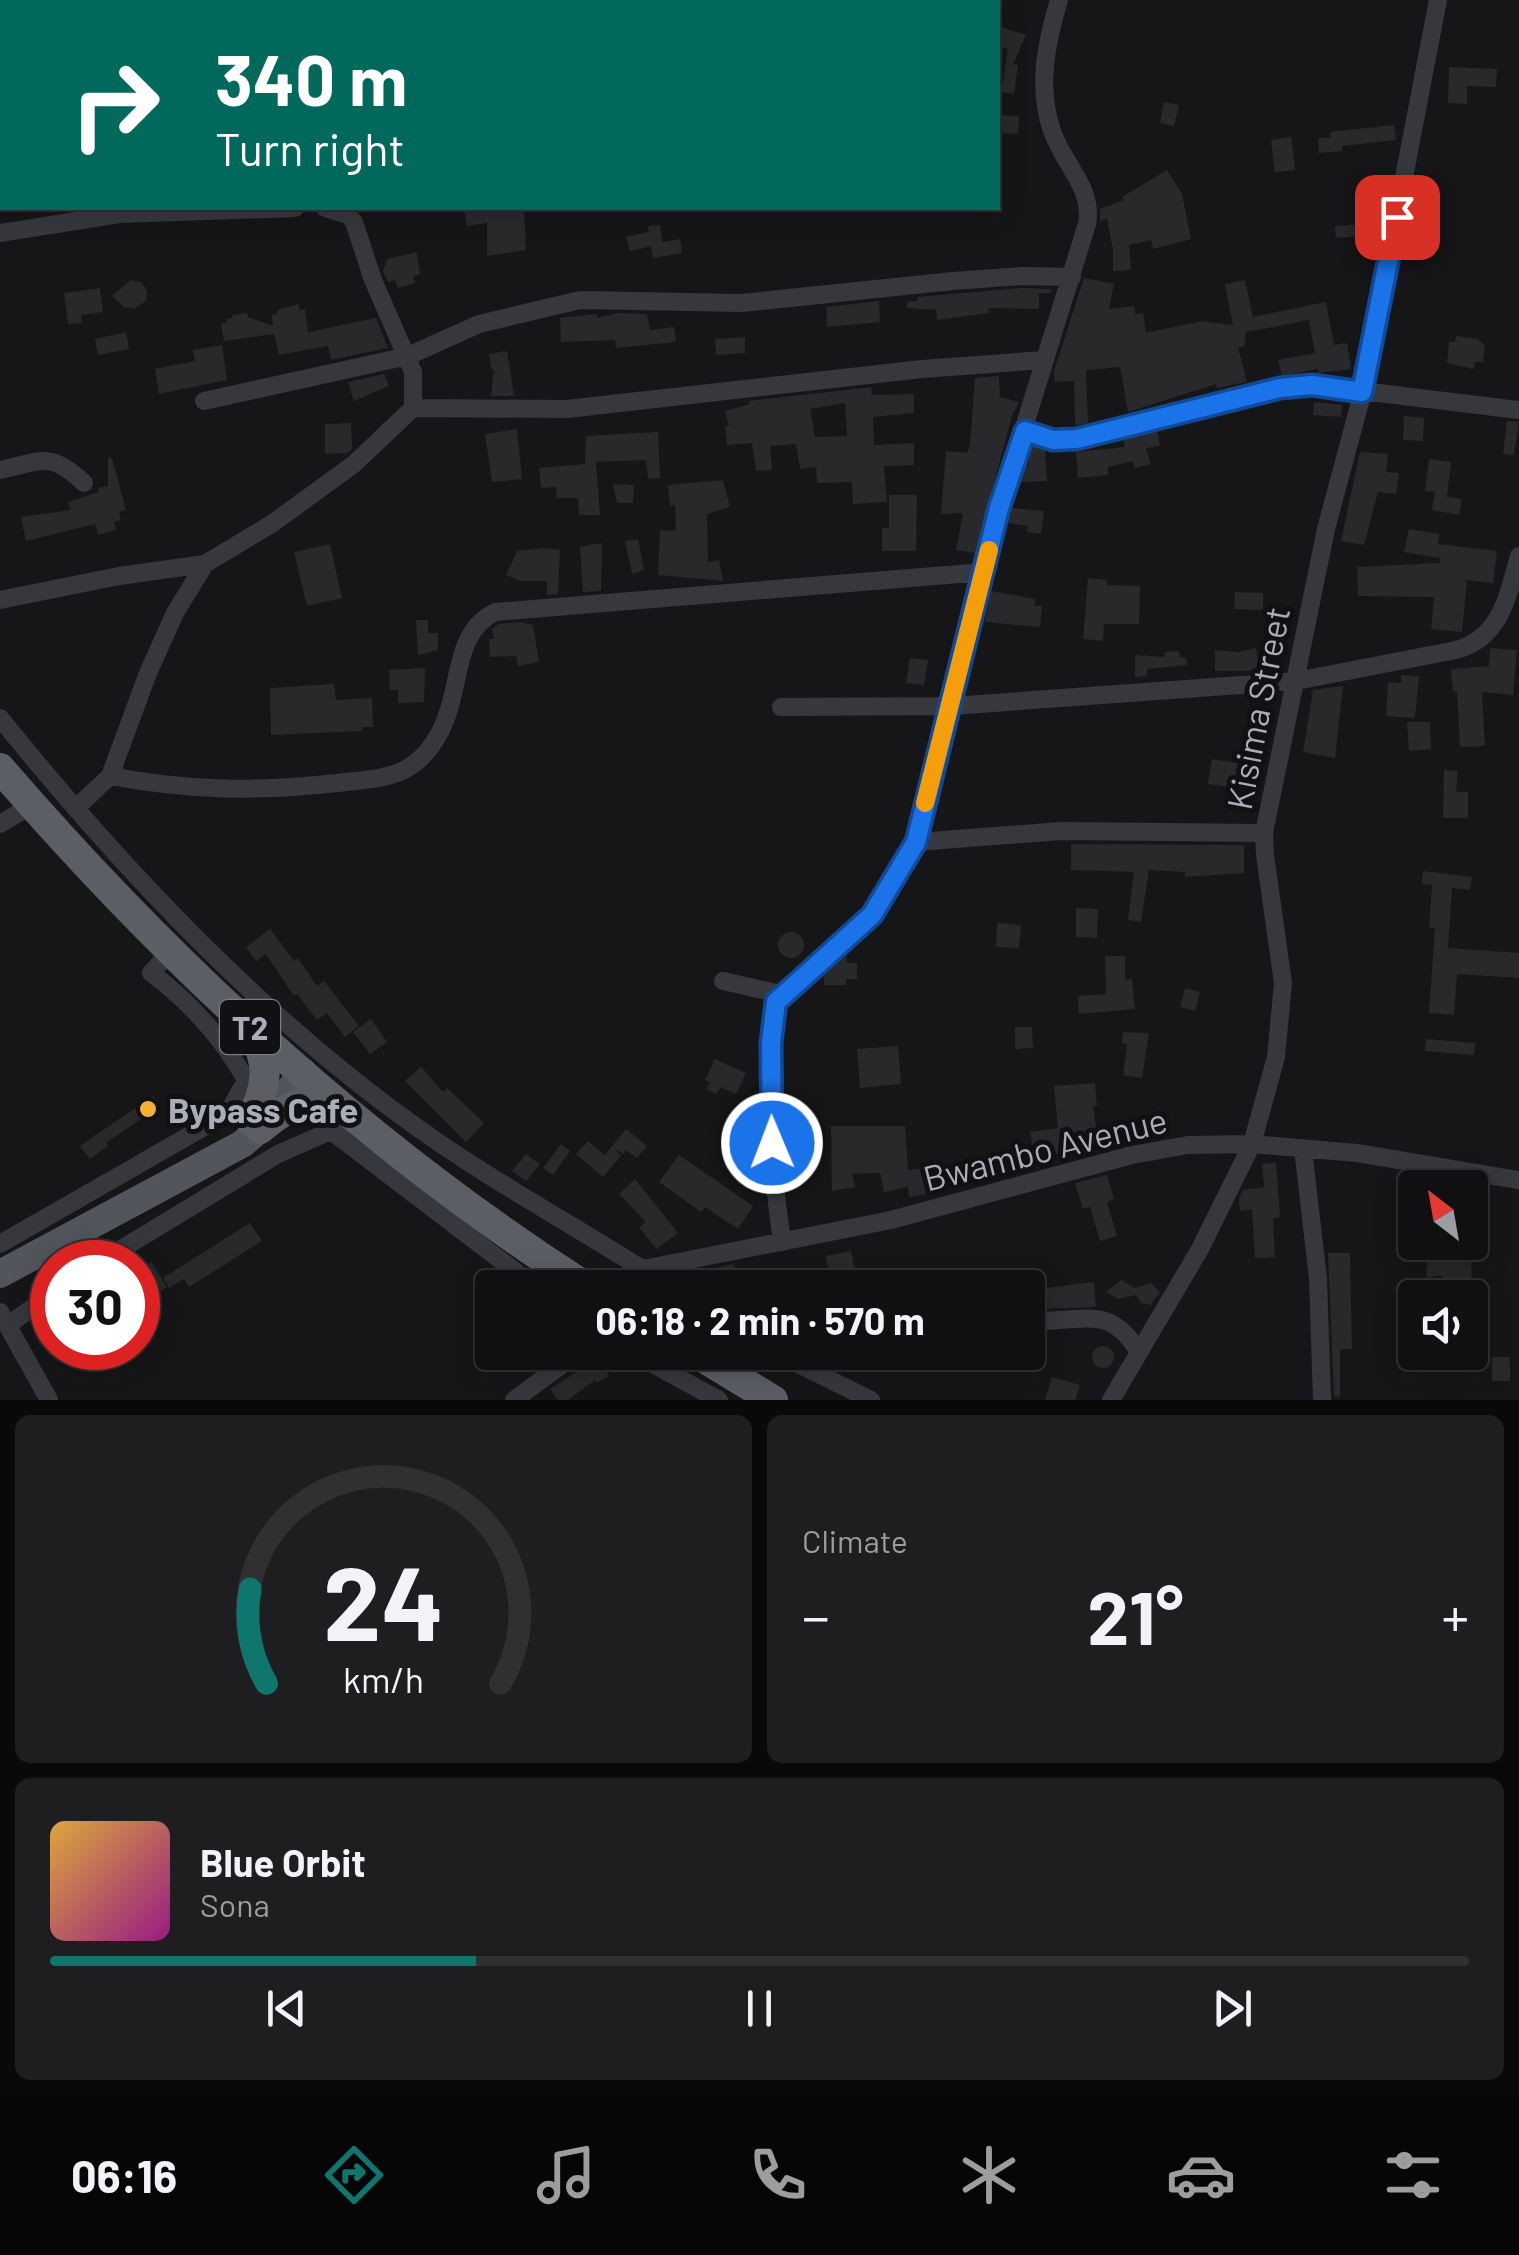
<!DOCTYPE html>
<meta charset="utf-8">
<style>
body{margin:0;font-family:Barlow,sans-serif;background:#1e1e20;color:#f1f3f6;height:100vh;display:flex;flex-direction:column;font-size:38px;white-space:nowrap}
*{box-sizing:border-box;margin:0}
p{font-size:32px;color:#9c9d9f}
.icon{flex:none;width:55px;height:55px;fill:none;stroke:currentColor;stroke-width:2;stroke-linecap:round;stroke-linejoin:round}
.map{position:relative;height:1400px;overflow:hidden}
.drawer{display:flex;flex-direction:column;gap:15px;padding:15px;background:#09090a;flex:1}
.drawer>*{flex:none}
.banner{position:absolute;left:0px;top:0px;width:1000px;height:210px;box-shadow:0 5px 25px #0003,0 0 0 2px #303032;background:#00695c;color:#fff;overflow:hidden}
.needle{width:65px;rotate:329deg}
.fabs{position:absolute;left:1398px;top:1170px;display:grid;gap:20px}
.fabs a{display:grid;place-items:center;width:90px;height:90px;border-radius:10px;background:#101012;box-shadow:0 5px 25px #0003,0 0 0 2px #303032;font-size:50px}
.speed{position:absolute;left:30px;top:1240px;display:flex;gap:20px;font-size:50px;font-weight:700;text-align:center}
.speed>*{display:grid;place-content:center;width:130px;height:130px;border-radius:50%;background:#101012;box-shadow:0 5px 25px #0003,0 0 0 2px #303032;line-height:1}
.speed .limit{border:15px solid #d22;background:#fff;color:#111}
.pin{position:absolute;display:grid;place-items:center;width:85px;height:85px;color:#fff;margin:-42px;border-radius:20px;box-shadow:0 5px 15px #0006}
.me{position:absolute;width:110px;margin:-55px;rotate:359deg;stroke-linejoin:round;filter:drop-shadow(0 0 8px #0008)}
.turn{display:flex;align-items:center;gap:35px;height:210px;padding:0 50px;font-size:45px}
.turn .icon{width:130px;height:130px;stroke-width:2.5}
.turn b{display:block;font-size:70px;line-height:85px}
.big{font-size:75px;font-weight:700;line-height:1.1}
.drawer .tile{flex:1;display:flex;flex-direction:column;justify-content:center;gap:15px;min-width:0;padding:0 35px;border-radius:15px;background:#1e1e20}
.drawer .dial{align-items:center;gap:0}
.dial svg{height:260px;overflow:visible;fill:none;stroke:#303032;stroke-width:7;stroke-linecap:round;text-anchor:middle}
.dial text{fill:#f1f3f6;stroke:none}
.song{display:flex;align-items:center;gap:30px}
.cover{width:120px;height:120px;border-radius:15px;background:linear-gradient(135deg,hsl(40 70% 55%),hsl(310 70% 35%))}
.played{height:10px;border-radius:5px;background:linear-gradient(90deg,#0f766e 30%,#303032 30%)}
.keys{display:flex;justify-content:space-around;direction:ltr}
.heat{display:flex;justify-content:space-between;align-items:center;font-size:55px;direction:ltr}
.drawer .tiles{flex:1;display:grid;gap:15px;grid-template-columns:1fr 1fr}
.tile:last-child{grid-column:span 2}
.trip{position:absolute;left:475px;top:1270px;width:570px;height:100px;border-radius:10px;background:#101012;box-shadow:0 5px 25px #0003,0 0 0 2px #303032;font-weight:700;line-height:100px;text-align:center}
.tab-bar{display:flex;height:160px;justify-content:space-around;align-items:center;background:#060607;color:#9c9d9f}
.tab-bar .icon{width:70px;height:70px}
.tab-bar .selected{color:#0f766e}
.tab-bar b{font-size:45px;color:#f1f3f6}
.map>svg:first-child{display:block}
.building{fill:#29292c;fill-rule:evenodd}
.lines{fill:none;stroke-linecap:round;stroke-linejoin:round}
.minor{stroke:#37383d;stroke-width:18}
.primary{stroke:#53555c;stroke-width:28}
.trunk{stroke:#5b5e65;stroke-width:30}
.route-casing{stroke:#114b97;stroke-width:25}
.route{stroke:#1a73e8;stroke-width:18}
.slow{stroke:#f59e0b;stroke-width:18}
.poi-dot{fill:#f2b134;stroke:#111113;stroke-width:4}
.labels{text-anchor:middle;dominant-baseline:central;stroke-width:10;stroke-linejoin:round;paint-order:stroke}
.shield{fill:#111113;stroke:#7b7e86;stroke-width:2.5}
.shield-label{font-size:32px;font-weight:bold;fill:#a8adb8}
.street-label{font-size:35px;fill:#a8adb8;stroke:#111113}
.poi-label{font-size:35px;font-weight:bold;fill:#a8adb8;stroke:#111113;text-anchor:start}
</style>
<div class="map">
<svg width="1519" height="1400" viewBox="0 0 1519 1400">
<rect width="100%" height="100%" fill="#161618"/>
<!-- building -->
<path class="building" d="M998 26 1026 35 1013 64 1018 65 1014 94 1001 92 1008 49 998 46Z
M1449 67 1497 69 1496 87 1467 86V104L1448 103Z
M1164 102 1179 105 1174 126 1160 123Z
M999 115 1019 116 1018 134 999 133Z
M1394 125 1396 140 1342 146V151L1319 153 1318 138H1331L1330 132Z
M1291 137 1295 170 1275 172 1271 140Z
M1167 170 1182 194 1191 239 1153 249 1151 240 1129 245 1131 270 1113 271V250L1107 219 1100 221V209L1124 200 1122 197Z
M464 208H524L526 250 487 256V223L467 226Z
M1372 223V235L1336 238 1335 226Z
M660 225 662 242 680 239 682 253 653 258 651 246 630 251 626 237 649 232 648 226Z
M417 252 420 274 413 277 415 283 398 288 395 280 388 282 383 271 387 259Z
M1084 278 1114 284 1109 309 1134 306 1135 314 1143 313 1146 333 1202 321 1233 325 1225 284 1245 280 1253 317 1326 302 1334 345 1347 343 1351 369 1318 373V369L1282 376 1278 360 1315 353 1309 320 1246 332 1244 347H1238L1247 382 1217 388 1216 384 1128 412 1120 367 1086 370 1088 423 1075 426 1074 381 1055 382 1054 371Z
M131 280 141 282 147 291 146 301 134 309 124 307 112 296Z
M100 288 103 312 81 315 82 323 68 324 64 293Z
M1021 288 1051 289V293H1039V309L988 308 989 313 937 320 936 310 907 308V302L917 301 918 297Z
M879 301 880 322 827 327 826 307Z
M299 304V310L305 309 308 332 376 318 388 348 331 360 328 346 279 355 274 334 224 341 221 324 227 323 226 319 232 318V315L247 313 248 317 273 326 272 315 277 314 278 310Z
M617 313 647 314 650 330 674 327 676 342 616 348 615 340 561 342 560 318 597 314V318Z
M126 332 129 349 98 355 95 339Z
M1456 336 1477 339 1485 345 1483 362H1475L1474 369 1447 363 1449 342H1455Z
M745 337V353L716 355 715 339Z
M222 345 227 380 159 394 155 369 195 361 193 350Z
M507 351 514 396H491L494 369H491L489 354Z
M384 374 389 386 354 401 348 382Z
M999 376 1000 397 1019 402 1012 416 975 553 956 550 963 513 941 514 946 451 967 453 970 446 975 378Z
M871 387 872 395 914 394V413L873 417 874 445 914 443V465L884 466 887 502 853 504 852 482 817 483 816 467 800 469 796 444 770 446 772 470 756 471 752 443 727 445 725 426H729L725 411 750 404 749 401ZM845 403 847 436 815 437 810 409Z
M1314 402 1342 405 1341 417 1313 415Z
M1404 416 1424 418 1423 441 1403 440Z
M1507 421 1519 422 1514 455 1503 454Z
M351 423 352 449 347 453 325 454V424Z
M517 429 522 479 492 482 485 434Z
M1157 430 1160 446 1146 448 1151 464 1135 468 1133 461 1108 467V475L1078 478 1076 452 1125 447 1123 440Z
M658 432 660 478 648 479 646 460 596 462 600 515H579L578 498H557L556 487 541 488 539 468 585 464 586 436Z
M1031 446 1045 450 1047 481 1020 482 1025 466H1028Z
M1360 452 1388 454 1386 472 1399 473 1396 494 1378 492 1364 545 1341 541Z
M108 458H112L126 510 119 512 121 520 114 522 116 530 98 535 95 524 26 541 21 517 71 510 68 502 99 492 98 488 108 486Z
M1429 459 1451 462 1447 497 1462 499 1459 515 1432 510 1435 492 1425 491Z
M723 480 730 507 707 514 708 562 719 560 723 581 658 575 660 530 676 531 675 505 670 506 668 485Z
M613 484 634 485 633 503H617Z
M889 495H917L916 551H882V528H889Z
M1012 508 1044 511 1041 534 1027 532 1028 526 1008 523Z
M1409 529 1439 534 1438 544 1497 551 1493 583 1467 580 1462 632 1431 629 1434 597 1358 596 1357 567 1440 563V558L1404 552Z
M638 539 644 570 632 574 625 541Z
M602 543 601 591 583 592 580 547Z
M330 544 342 598 307 606 294 552Z
M544 548 560 550 558 594 547 595V581H521L506 575 517 551Z
M1088 578 1107 580V585L1140 586 1139 624H1104L1103 641 1083 639Z
M991 591 1035 599V606H1042L1040 627 985 622Z
M1235 592 1263 593V610L1234 609Z
M416 620H428V633H438V650L418 655Z
M521 622 533 625 539 662 518 666 516 656 490 657 489 639H494L492 629 499 624Z
M1256 648 1260 671H1215V650L1238 652Z
M1490 648 1517 650 1513 695 1482 692 1485 746 1460 747 1457 691 1453 692 1451 669 1489 666Z
M1179 651 1180 657 1186 658 1187 665 1147 669V676L1135 677V655L1165 657 1164 652Z
M910 658 928 660 924 685 906 683Z
M425 668 424 702 398 703V690H390L389 670Z
M1401 675 1419 676 1415 718 1386 716 1388 682 1401 683Z
M334 684 336 700 372 698 373 727H362V731L271 735 270 688Z
M1343 686 1335 758 1303 752 1313 690Z
M1407 722H1430L1431 749 1409 751Z
M1212 759 1248 765 1244 789 1208 784Z
M1444 770 1458 771 1456 792H1468V818H1443Z
M1071 844 1244 845V873L1185 877V872L1149 870 1141 922 1128 920 1134 872 1071 870Z
M1423 871 1472 877 1470 890 1452 888 1448 948 1519 953V978L1457 974 1454 1015 1429 1013 1435 928H1429L1432 885 1422 884Z
M1076 908 1098 909 1097 938 1076 937Z
M997 923 1021 925 1019 948 996 947Z
M270 929 294 961 298 958 317 986 324 981 359 1026 345 1037 327 1013 317 1020 297 994 294 996 266 954 256 961 246 947Z
M778 945a13 13 0 1 1 26 0a13 13 0 1 1-26 0Z
M847 954V963H857V979H846V985H824V976Z
M1105 956H1125V980L1132 979 1135 1009 1079 1014 1078 996 1106 994Z
M1185 988 1200 992 1195 1011 1180 1007Z
M371 1019 387 1042 370 1054 353 1032Z
M1015 1027H1032L1033 1048 1015 1049Z
M1123 1032 1149 1033 1142 1078 1123 1075 1127 1044 1122 1043Z
M1426 1039 1475 1043 1474 1055 1425 1051Z
M898 1046 901 1084 860 1088 857 1049Z
M715 1059 746 1073 736 1094 720 1087 717 1094 706 1089 710 1082 705 1080Z
M421 1067 443 1092 447 1088 484 1123 466 1142 405 1081Z
M1095 1083 1097 1106H1093L1099 1148 1034 1157 1030 1132 1058 1128 1054 1086Z
M153 1096 160 1106 106 1143 108 1146 90 1159 80 1146Z
M831 1126H905L908 1170 935 1166 939 1192 909 1197 908 1187 884 1192 880 1173 852 1174 855 1187 832 1191Z
M626 1129 647 1146 637 1158 626 1150 623 1154 614 1148 621 1156 603 1177 576 1154 588 1141 605 1155Z
M561 1144 570 1151 553 1175 543 1168Z
M526 1154 540 1164 526 1181 512 1171Z
M679 1155 753 1206 738 1229 705 1207 701 1212 659 1182Z
M1276 1163 1280 1217 1273 1218 1275 1257 1255 1258 1252 1209 1240 1211 1239 1199 1243 1190 1264 1187 1262 1164Z
M1107 1175 1114 1199 1107 1202 1117 1236 1100 1241 1090 1207 1083 1209 1075 1183Z
M635 1179 678 1233 656 1249 639 1227 646 1222 619 1194Z
M250 1223 262 1241 189 1287 184 1279 169 1288 163 1278Z
M1471 1246 1472 1298H1442V1276L1427 1277 1426 1247Z
M851 1251 856 1275 830 1279 826 1256Z
M1328 1253H1350L1352 1349H1340V1397L1334 1396Z
M151 1262 167 1287 153 1296 138 1273Z
M734 1264 739 1288H719L715 1268Z
M1121 1280 1135 1288 1152 1283 1160 1293 1150 1305 1141 1303 1136 1295 1118 1299 1106 1292Z
M1094 1282 1096 1307 1040 1309 1038 1289Z
M492 1288V1326L475 1301Z
M1092 1357a11 11 0 1 1 22 0a11 11 0 1 1-22 0Z
M1492 1357H1510V1381H1492Z
M598 1358 609 1376 597 1383 595 1380 568 1400H558L550 1389Z
M1052 1377 1080 1385 1075 1400H1045Z"/>
<g class="lines">
<!-- minor -->
<path class="minor" d="M960 0 961 2
M330 2 331 0
M0 233 119 214 295 208
M204 401 408 356 479 324 580 300 742 303 953 281 1021 276 1072 277
M413 408 567 409 922 369 1044 360
M1025 431 1053 439H1077C1155 420 1232 391 1313 385L1519 410
M0 470C43 461 50 451 84 483
M0 600 119 576 205 564
M781 707 952 706 1296 681 1456 650C1501 638 1508 595 1519 556
M0 718C118 864 262 1017 415 1126 497 1185 587 1232 672 1288
M110 776C192 791 255 792 337 783 359 780 384 780 404 770 425 759 438 740 446 718 461 681 455 632 495 612L983 572
M76 808 110 776 148 673 175 613 205 564 273 523 354 464 413 408V372L373 280 354 222 348 215 325 208
M0 824 32 805
M916 842 1061 831 1264 833
M723 981 781 994
M330 1130 537 1288
M1303 1149 1318 1278 1322 1400
M782 1242C773 1175 760 1066 776 1002L872 915 916 842 999 508 1087 224C1094 188 1063 164 1052 131 1037 87 1046 44 1059 0
M0 1244 204 1127 232 1106 246 1080C224 1040 188 1000 151 973L171 951
M100 1262 278 1154 358 1119
M592 1288 643 1269 891 1220 1132 1155 1188 1145 1252 1144 1357 1153 1519 1180
M0 1312 49 1400
M1042 1321C1088 1320 1111 1307 1138 1351
M8 1325 52 1294
M631 1352 719 1400
M774 1352 871 1400
M514 1400 579 1352
M1111 1400 1200 1249 1252 1144 1276 1057 1283 983 1265 855 1264 833 1326 529 1363 391 1438 0"/>
<!-- primary -->
<path class="primary" d="M0 1274 242 1144 260 1129 303 1072"/>
<!-- trunk -->
<path class="trunk" d="M0 768C171 966 367 1147 588 1288
M251 1030C271 1063 267 1087 251 1121
M260 1129C286 1108 308 1091 341 1108
M694 1352 773 1400"/>
</g>
<g class="lines">
<!-- route casing -->
<g class="route-casing">
<path id="route" d="M772 1143 771 1043 776 1002 872 915 916 842 999 508 1025 431 1053 440 1077 439 1280 388 1312 385 1362 392 1397 217"/>
</g>
<!-- route -->
<use href="#route" class="route"/>
<!-- slow -->
<path class="slow" d="M925 803 989 550"/>
</g>
<!-- markers -->
<circle class="poi-dot" cx="148" cy="1109" r="10"/>
<g class="labels">
<!-- shield labels -->
<rect class="shield" x="220" y="1000" width="60" height="54" rx="8"/>
<g class="shield-label">
<text x="250" y="1027">T2</text>
</g>
<!-- street labels -->
<g class="street-label">
<text transform="translate(1257 708) rotate(-79)">Kisima Street</text>
<text transform="translate(1045 1148) rotate(-14)">Bwambo Avenue</text>
</g>
<!-- poi labels -->
<g class="poi-label">
<text x="168" y="1109">Bypass Cafe</text>
</g>
</g>
</svg>
<div class="fabs">
<a><svg class="needle" viewBox="-14 -14 28 28"><path d="M0-13l5 13h-10z" fill="#e53935"/><path d="M0 13l5-13h-10z" fill="#9c9d9f"/></svg></a>
<a><svg class="icon" aria-label="sound" viewBox="0 0 24 24"><path d="M4 9h4l5-4v14l-5-4H4zM17 9q2 3 0 6"/></svg></a>
</div>
<div class="speed"><div class="limit">30</div></div>
<div class="pin" style="left:1397px;top:217px;background:#d93025"><svg class="icon" aria-label="arrive" viewBox="0 0 24 24"><path d="M6 21V4h12l-3 4 3 4H6"/></svg></div>
<svg class="me" style="left:772px;top:1143px" viewBox="-20 -20 40 40"><circle r="17" fill="#1a73e8" stroke="#fff" stroke-width="3"/><path d="M0-11L8 9 0 5-8 9z" fill="#fff"/></svg>
<div class="trip">06:18 · 2 min · 570 m</div>
<div class="banner">
<div class="turn"><svg class="icon" aria-label="right" viewBox="0 0 24 24"><path d="M7 20v-9h11M14 6l5 5-5 5"/></svg><div><b>340 m</b>Turn right</div></div>
</div>
</div>
<section class="drawer">
<div class="tiles">
<div class="tile dial"><svg viewBox="0 0 100 80">
<path d="M14 69A42 42 0 1 1 86 69"/>
<path d="M14 69A42 42 0 0 1 9 40" stroke="#0f766e"/>
<text x="50" y="56" font-size="32" font-weight="700">24</text>
<text x="50" y="72" font-size="11">km/h</text>
</svg></div>
<div class="tile"><p>Climate</p>
<div class="heat"><a>−</a><b class="big">21°</b><a>+</a></div>
</div>
<div class="tile">
<div class="song"><i class="cover"></i><div><b>Blue Orbit</b><p>Sona</p></div></div>
<div class="played"></div>
<div class="keys"><svg class="icon" aria-label="previous" viewBox="0 0 24 24"><path d="M18 5L8 12l10 7zM5 5v14"/></svg><svg class="icon" aria-label="pause" viewBox="0 0 24 24"><path d="M8 5v14M16 5v14"/></svg><svg class="icon" aria-label="next" viewBox="0 0 24 24"><path d="M6 5l10 7-10 7zM19 5v14"/></svg></div>
</div>
</div>
</section>
<nav class="tab-bar">
<b>06:16</b>
<svg class="icon selected" aria-label="directions" viewBox="0 0 24 24"><path d="M12 3l9 9-9 9-9-9zM9 14v-3h6M13 9l2 2-2 2"/></svg>
<svg class="icon" aria-label="music" viewBox="0 0 24 24"><path d="M9 18V5l10-2v13"/><circle cx="6" cy="18" r="3"/><circle cx="16" cy="16" r="3"/></svg>
<svg class="icon" aria-label="phone" viewBox="0 0 24 24"><path d="M5 4h4l2 5-3 2q2 4 5 5l2-3 5 2v4C11 20 4 13 5 4z"/></svg>
<svg class="icon" aria-label="climate" viewBox="0 0 24 24"><path d="M12 3v18M4 7l16 10M4 17L20 7"/></svg>
<svg class="icon" aria-label="car" viewBox="0 0 24 24"><path d="M5 17H2v-5l4-1 3-4h7l3 4 3 1v5h-3M9 17h6M6 11h13"/><circle cx="7" cy="17" r="2"/><circle cx="17" cy="17" r="2"/></svg>
<svg class="icon" aria-label="filters" viewBox="0 0 24 24"><path d="M4 7h16M4 17h16"/><circle cx="9" cy="7" r="2"/><circle cx="15" cy="17" r="2"/></svg>
</nav>
